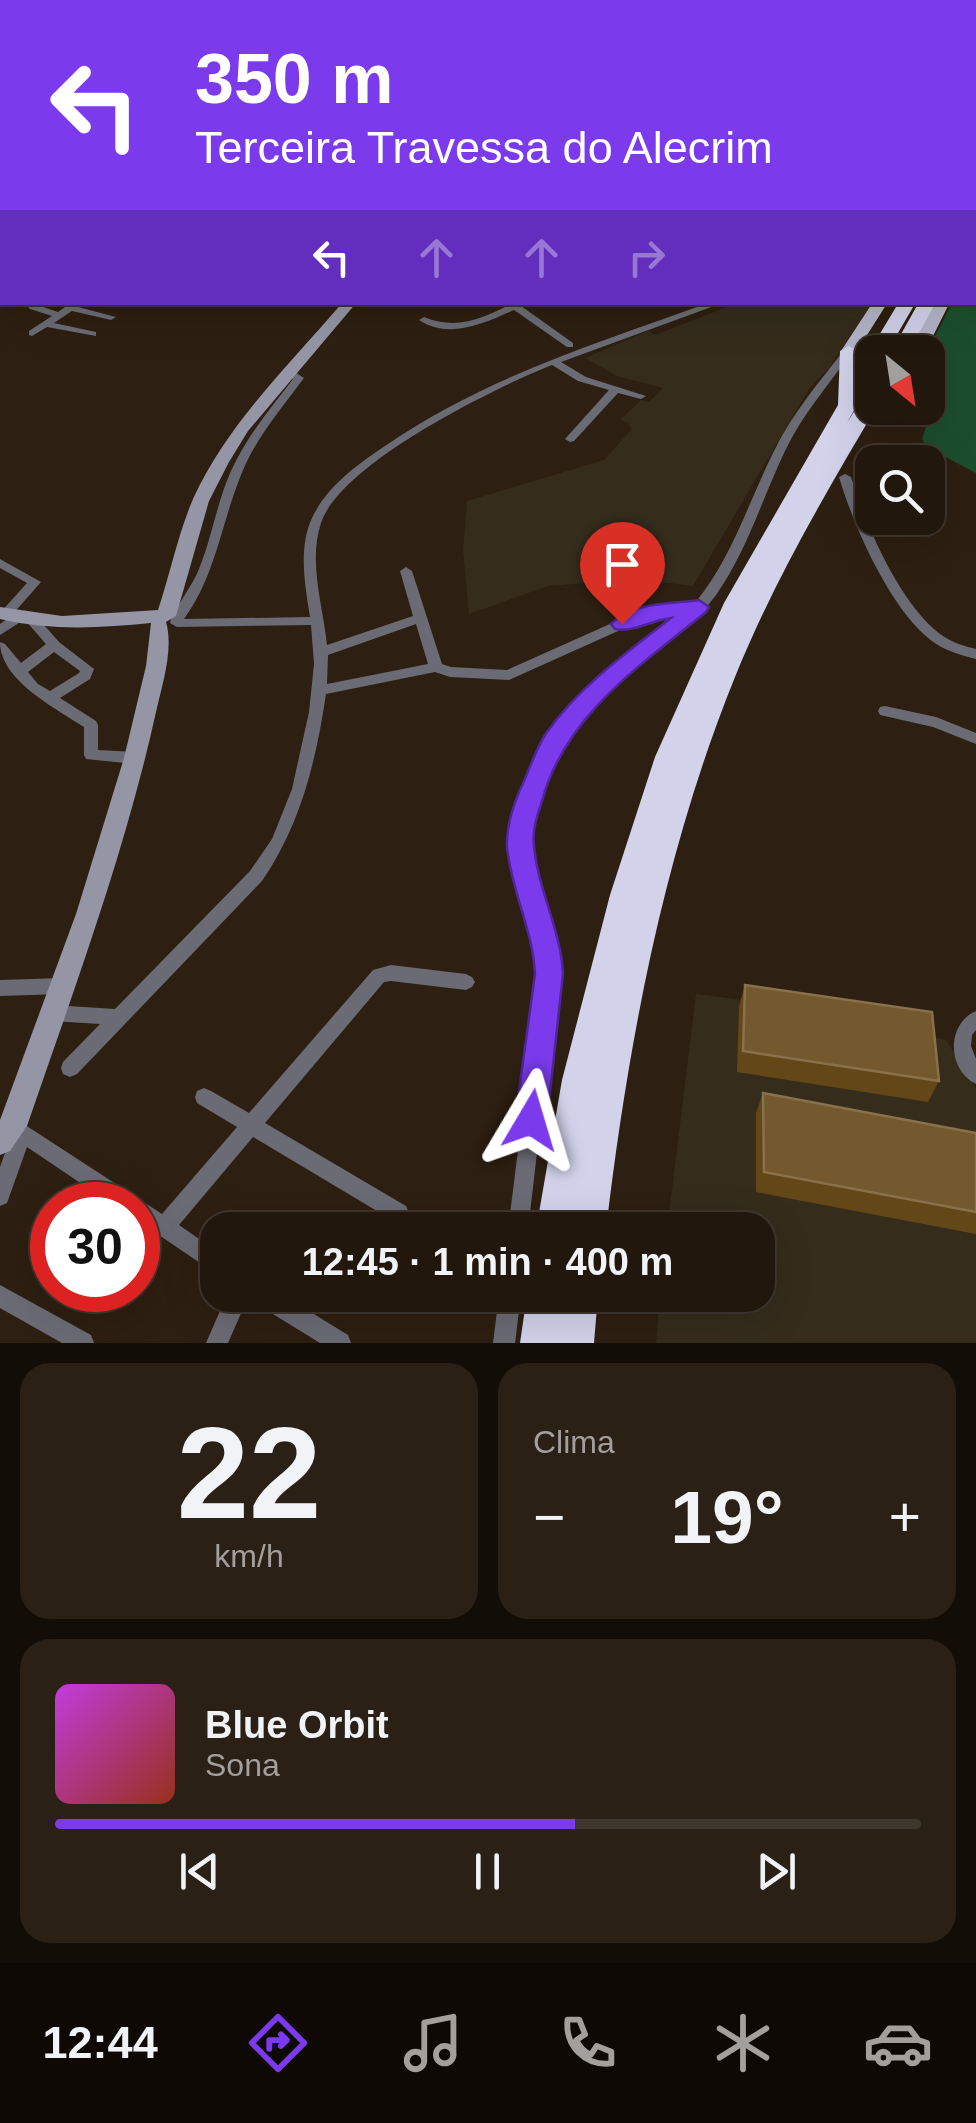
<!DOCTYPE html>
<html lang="pt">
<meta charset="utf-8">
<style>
body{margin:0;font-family:Helvetica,sans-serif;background:#2a2016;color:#f1f3f6;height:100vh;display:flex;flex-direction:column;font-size:38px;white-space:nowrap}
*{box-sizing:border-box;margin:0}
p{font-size:32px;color:#a29f9d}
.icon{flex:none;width:55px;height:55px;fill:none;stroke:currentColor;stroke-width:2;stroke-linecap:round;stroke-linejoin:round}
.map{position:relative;height:1343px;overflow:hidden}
.sheet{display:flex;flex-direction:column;gap:20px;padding:20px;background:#130d07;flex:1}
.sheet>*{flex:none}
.hud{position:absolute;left:0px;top:0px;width:978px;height:305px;box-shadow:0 10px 40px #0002,0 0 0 2px #3f362e;background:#7c3aed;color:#fff;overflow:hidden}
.needle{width:65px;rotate:150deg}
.controls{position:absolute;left:855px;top:335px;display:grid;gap:20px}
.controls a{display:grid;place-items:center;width:90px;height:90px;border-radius:20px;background:#22170d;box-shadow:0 10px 40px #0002,0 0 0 2px #3f362e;font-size:50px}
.speed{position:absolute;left:30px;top:1182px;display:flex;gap:20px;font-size:50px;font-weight:700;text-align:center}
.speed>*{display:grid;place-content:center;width:130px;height:130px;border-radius:50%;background:#22170d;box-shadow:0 10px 40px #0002,0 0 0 2px #3f362e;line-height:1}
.speed .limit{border:15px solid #d22;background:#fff;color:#111}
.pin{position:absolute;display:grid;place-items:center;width:85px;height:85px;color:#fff;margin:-102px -42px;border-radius:50% 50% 50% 0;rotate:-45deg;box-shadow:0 0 10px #0007}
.pin .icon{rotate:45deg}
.me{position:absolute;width:110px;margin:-55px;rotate:7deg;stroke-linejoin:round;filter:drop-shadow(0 0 8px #0008)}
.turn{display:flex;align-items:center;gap:35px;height:210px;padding:0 30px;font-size:45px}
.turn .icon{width:130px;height:130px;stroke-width:2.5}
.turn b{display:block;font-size:70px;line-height:85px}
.lanes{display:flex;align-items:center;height:95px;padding:0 30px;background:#0003;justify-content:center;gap:50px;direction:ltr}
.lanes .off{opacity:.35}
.big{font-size:75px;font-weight:700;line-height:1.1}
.sheet .tile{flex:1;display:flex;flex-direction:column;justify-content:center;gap:15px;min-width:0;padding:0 35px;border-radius:30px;background:#2a2016}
.sheet .dial{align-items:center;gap:0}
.dial b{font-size:130px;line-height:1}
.song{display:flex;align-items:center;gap:30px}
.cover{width:120px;height:120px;border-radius:15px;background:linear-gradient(135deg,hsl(290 70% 55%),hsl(10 70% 35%))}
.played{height:10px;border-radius:5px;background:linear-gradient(90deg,#7c3aed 60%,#3f362e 60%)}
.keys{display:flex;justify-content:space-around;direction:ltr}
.heat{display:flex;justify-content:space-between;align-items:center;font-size:55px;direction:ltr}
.sheet .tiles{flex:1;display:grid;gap:20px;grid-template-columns:1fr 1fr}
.tile:last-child{grid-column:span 2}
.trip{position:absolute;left:200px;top:1212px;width:575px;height:100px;border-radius:30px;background:#22170d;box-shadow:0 10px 40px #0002,0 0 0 2px #3f362e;font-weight:700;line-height:100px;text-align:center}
.tabs{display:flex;height:160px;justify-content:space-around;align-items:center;background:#0e0905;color:#a29f9d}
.tabs .icon{width:70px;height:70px}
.tabs .current{color:#7c3aed}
.tabs b{font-size:45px;color:#f1f3f6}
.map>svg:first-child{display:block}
.industrial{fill:#352c1c}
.green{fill:#1c4e2e}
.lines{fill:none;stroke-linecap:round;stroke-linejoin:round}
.stream{stroke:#226d7a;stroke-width:2.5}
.minor{fill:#6b6b75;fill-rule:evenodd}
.secondary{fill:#9495a5;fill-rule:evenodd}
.primary{fill:#b4b6c9;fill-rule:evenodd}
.motorway{fill:#d2d3eb;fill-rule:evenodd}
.wall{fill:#634717}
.building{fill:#73592d;stroke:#88714b;stroke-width:2.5}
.route{fill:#7c3aed;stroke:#51269a;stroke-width:2.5}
</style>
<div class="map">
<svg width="976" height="1343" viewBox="0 0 976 1343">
<rect width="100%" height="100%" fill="#2d1f11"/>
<!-- industrial -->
<path class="industrial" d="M737 303H872L829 368 809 389 693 586 637 579 548 586 469 614 463 550 467 501 604 460 631 430 629 423 620 420 641 400 649 402 663 388 617 376 585 358 648 331 655 335Z
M696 994 840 1012 946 1040 976 1088V1343H656L660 1295H758V1230H667Z"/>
<!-- green -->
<path class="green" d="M976 256V473L928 448 922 439 927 424 893 418 899 408H928L927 352 952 303 975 302Z"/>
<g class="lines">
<!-- stream -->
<path class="stream" d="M571 0 585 2"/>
<!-- minor -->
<path class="minor" d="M430 0H437L439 2H433Z
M2 3V7L0 8V4Z
M0 136H2V140H0Z
M0 148H2V154H0Z
M0 197H2V201H0Z
M0 231H2V236L0 237Z
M33 302H43L40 306 58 312 72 302H83L78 307 116 317 111 320 72 311 54 323 96 332V336L47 327 32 336 29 335V331L52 316 30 309 28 307Z
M515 302H527L521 306 573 343V347H567L514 310C485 323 449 340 419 320L424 317C458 331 483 318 515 302Z
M711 302H725L561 362 586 377 646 396 641 399 618 393 574 441 570 442 565 439 609 390 578 381 552 365C494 388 341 463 321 523 308 563 323 605 327 645L413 616 400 571 406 567 412 571 442 664 451 667 507 670 639 611 695 603C732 558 748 503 774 451 792 414 819 382 845 349L853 351C829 384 802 415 785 451 762 499 747 551 716 595 693 627 659 646 630 669 580 709 523 781 528 848 531 891 552 931 558 974L528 1230H508L540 974C535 931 513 890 512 846 510 780 564 710 612 669 635 649 662 633 685 613L647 618 509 680 450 677 435 672 326 694C316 761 301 824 262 881L77 1074 70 1077 63 1074 61 1068 63 1062 100 1024 52 1021 46 1019 43 1013 46 1007 52 1005 115 1009 250 871 272 839 292 789 309 712 314 664 311 625 177 627 170 623C172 612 193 585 199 569 212 537 217 502 231 471 246 437 271 408 293 379L285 375V371H293L304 378C281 409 255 439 241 475 221 524 216 575 184 619L310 617C305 585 298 548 312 518 327 486 359 463 388 444 488 376 598 343 711 302ZM416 624 428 664 327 684 328 655Z
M845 474 851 477C865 524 900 604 940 634 951 642 963 646 976 649V659C961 655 945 651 932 641 891 611 853 525 839 477Z
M0 559 41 582 12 615H22L24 618 22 621 0 635V624L7 619 0 618V613L27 583 0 568Z
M32 616 37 617 59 642 94 669 90 679 60 698 96 721 98 725V750L135 752 140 754 142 758 140 762 135 764 86 759 84 755V727C55 708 0 680 0 642L5 644 21 663 46 644 25 620ZM54 652 80 671 79 673 50 691 38 684 28 672Z
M885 706 936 717 976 733V744L933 727 880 715 878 711 880 707Z
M391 965 466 974 472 977 475 982 472 987 466 990 391 981 384 982 265 1123 406 1206 409 1213 406 1220 399 1223 392 1220 253 1137 179 1225 218 1252V1275L138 1221V1205H113L27 1147 7 1203 0 1206V1167L11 1136 6 1133 3 1126 6 1119 13 1117 162 1214 237 1127 197 1103 195 1097 197 1091 204 1088 211 1091 249 1113 373 970Z
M62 978 68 980 71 986 68 992 62 994 0 996V980Z
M976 1011V1030L972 1035 971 1046 976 1059V1084C947 1070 946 1024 976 1011Z
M0 1285 91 1335 94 1343H62L0 1308Z
M227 1295H249L228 1343H206Z
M252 1295H283L348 1335 351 1343H320L255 1303Z
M499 1295H521L515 1343H493Z"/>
<!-- secondary -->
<path class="secondary" d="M343 302H357L248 431 229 462 209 501 176 616 166 622C174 649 162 685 156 712 125 853 74 989 27 1126L10 1151 0 1155V1120L76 914 124 758 146 666 151 623C100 628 51 631 0 619V607L62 616 158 610C170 574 178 534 193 499 227 424 290 364 343 302Z"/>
<!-- primary -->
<path class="primary" d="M453 0H463L464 2H455Z
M975 75H976V86H975Z
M976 134V145L975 146V135Z
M976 237V247H975V237Z
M873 302H888L855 354H843L841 351Z
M935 302H950L925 352H909Z"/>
<!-- motorway -->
<path class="motorway" d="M927 0H937V2H927Z
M950 0H961L962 2H952Z
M975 39H976V46H975Z
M976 175V186H975V175Z
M976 208V218H975V208Z
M899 302H916L887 352H872V356L869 352Z
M919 302H936L909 352H891Z
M849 346 858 351 856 373 866 358 872 357V378L847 423 865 394 872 392V408H876C825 494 773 583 735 677 664 852 628 1043 606 1230H536L562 1080 610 895 655 757 724 603 838 405 840 351Z
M527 1295H598L594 1343H520Z"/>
</g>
<!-- wall -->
<path class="wall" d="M745 985 939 1081 928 1102 737 1072 739 1006Z
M763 1093 976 1133V1234L756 1192V1113Z"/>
<!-- building -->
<path class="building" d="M745 985 932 1012 939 1081 743 1051Z
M763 1093 976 1133V1212L764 1172Z"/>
<!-- route -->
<path class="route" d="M699 600 709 607 706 612C641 665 565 715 542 801 537 816 532 830 534 846 538 890 561 930 563 974L547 1120 542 1131 531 1136 520 1131 515 1120 535 974C533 930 511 890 507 847 506 825 515 800 524 781 531 765 537 746 547 732 580 686 627 652 671 618 653 620 631 633 615 629L611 624C631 602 672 604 699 600Z"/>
</svg>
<div class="controls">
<a><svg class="needle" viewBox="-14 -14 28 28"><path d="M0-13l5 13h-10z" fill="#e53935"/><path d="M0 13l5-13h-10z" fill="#a29f9d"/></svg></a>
<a><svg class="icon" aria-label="search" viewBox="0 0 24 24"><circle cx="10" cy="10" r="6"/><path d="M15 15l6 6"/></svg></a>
</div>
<div class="speed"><div class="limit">30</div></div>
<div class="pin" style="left:622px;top:624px;background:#d93025"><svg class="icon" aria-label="arrive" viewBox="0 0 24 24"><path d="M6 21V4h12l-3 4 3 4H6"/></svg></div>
<svg class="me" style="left:531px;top:1120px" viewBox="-20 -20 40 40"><path d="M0-17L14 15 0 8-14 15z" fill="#7c3aed" stroke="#fff" stroke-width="4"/></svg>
<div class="trip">12:45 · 1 min · 400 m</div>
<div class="hud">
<div class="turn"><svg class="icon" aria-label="left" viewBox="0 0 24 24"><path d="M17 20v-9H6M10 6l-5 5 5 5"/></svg><div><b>350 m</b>Terceira Travessa do Alecrim</div></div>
<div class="lanes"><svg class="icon" aria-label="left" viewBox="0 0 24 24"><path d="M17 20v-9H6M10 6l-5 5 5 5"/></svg><svg class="icon off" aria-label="ahead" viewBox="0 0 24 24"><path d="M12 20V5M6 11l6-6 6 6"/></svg><svg class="icon off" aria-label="ahead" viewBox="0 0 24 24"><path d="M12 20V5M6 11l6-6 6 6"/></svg><svg class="icon off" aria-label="right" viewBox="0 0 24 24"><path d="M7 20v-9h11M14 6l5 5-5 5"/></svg></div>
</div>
</div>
<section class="sheet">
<div class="tiles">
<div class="tile dial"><b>22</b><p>km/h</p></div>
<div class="tile"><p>Clima</p>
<div class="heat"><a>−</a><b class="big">19°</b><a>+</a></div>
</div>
<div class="tile">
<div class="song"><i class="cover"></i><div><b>Blue Orbit</b><p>Sona</p></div></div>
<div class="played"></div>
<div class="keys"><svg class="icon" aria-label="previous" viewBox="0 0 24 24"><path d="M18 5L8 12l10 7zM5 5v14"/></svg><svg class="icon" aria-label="pause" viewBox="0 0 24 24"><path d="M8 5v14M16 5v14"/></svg><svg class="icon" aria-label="next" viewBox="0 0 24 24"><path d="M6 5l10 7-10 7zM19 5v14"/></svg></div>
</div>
</div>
</section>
<nav class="tabs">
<b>12:44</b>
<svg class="icon current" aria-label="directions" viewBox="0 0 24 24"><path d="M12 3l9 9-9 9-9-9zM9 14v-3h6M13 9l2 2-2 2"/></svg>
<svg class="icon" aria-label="music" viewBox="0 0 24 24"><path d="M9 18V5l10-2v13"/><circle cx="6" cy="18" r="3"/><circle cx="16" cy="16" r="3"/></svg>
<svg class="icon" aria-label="phone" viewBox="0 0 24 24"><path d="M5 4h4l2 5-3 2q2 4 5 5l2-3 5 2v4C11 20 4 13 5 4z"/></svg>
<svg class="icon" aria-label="climate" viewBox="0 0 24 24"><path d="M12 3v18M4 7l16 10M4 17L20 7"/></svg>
<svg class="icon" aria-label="car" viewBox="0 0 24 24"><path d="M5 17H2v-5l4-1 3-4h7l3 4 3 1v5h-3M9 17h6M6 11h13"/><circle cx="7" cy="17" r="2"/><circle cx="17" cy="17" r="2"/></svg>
</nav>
